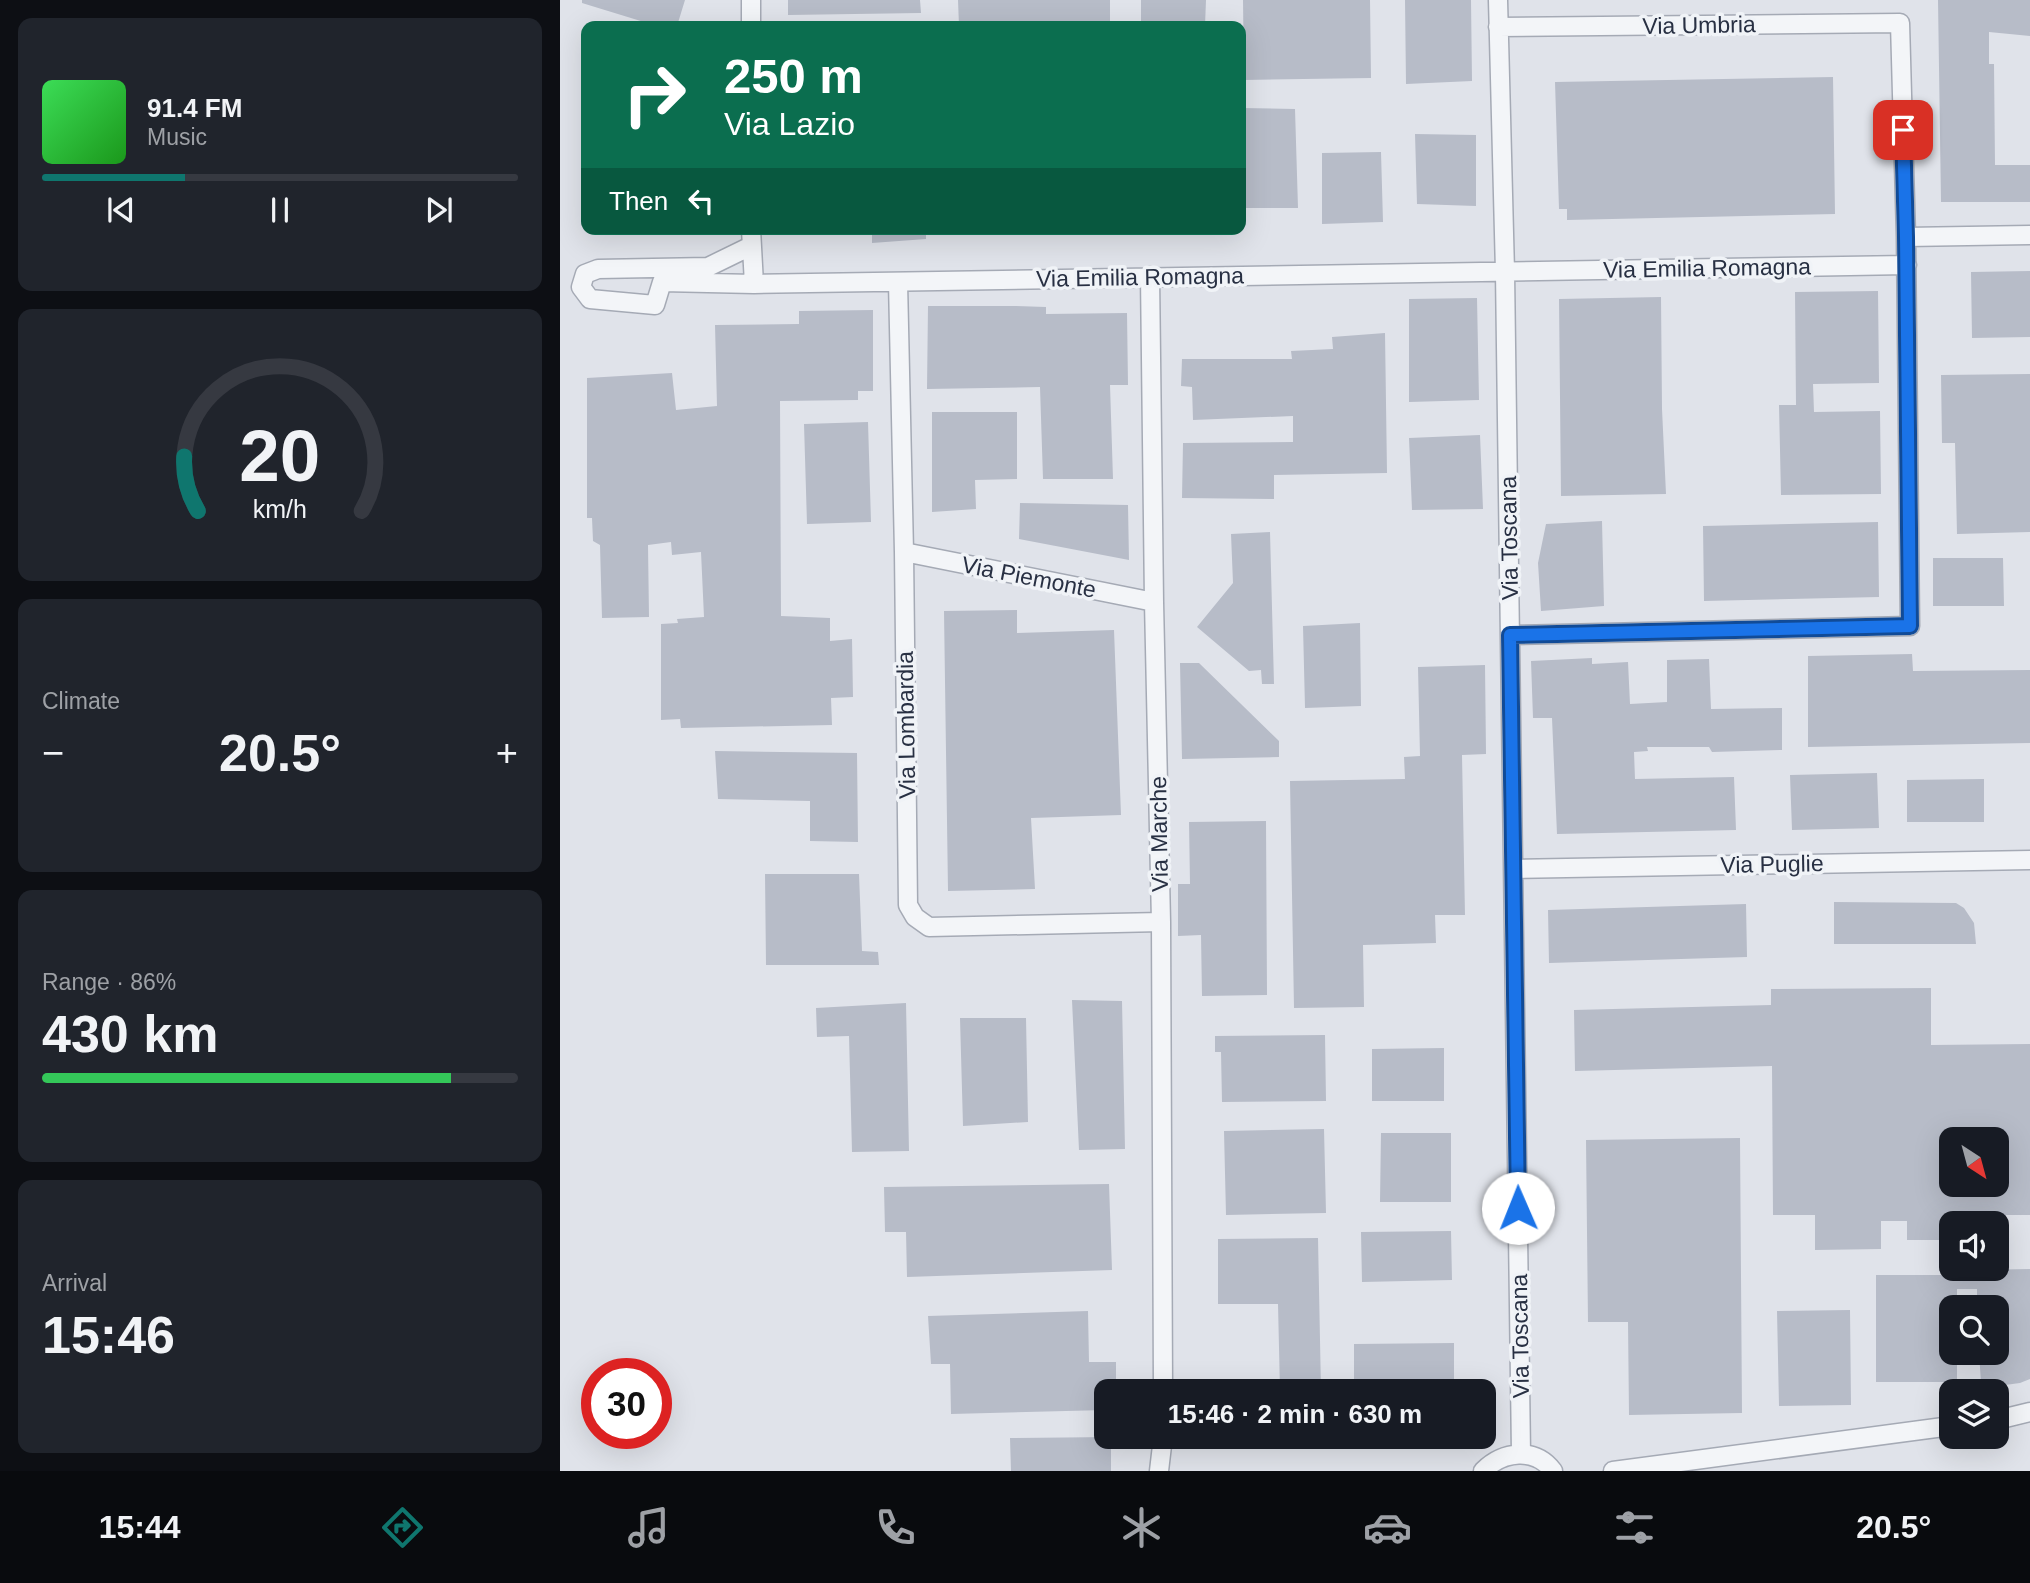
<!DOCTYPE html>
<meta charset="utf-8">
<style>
body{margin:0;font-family:Arial,sans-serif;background:#20242c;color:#f1f3f6;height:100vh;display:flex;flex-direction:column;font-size:26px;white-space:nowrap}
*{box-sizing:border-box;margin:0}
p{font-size:23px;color:#9ea1a6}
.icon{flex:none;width:38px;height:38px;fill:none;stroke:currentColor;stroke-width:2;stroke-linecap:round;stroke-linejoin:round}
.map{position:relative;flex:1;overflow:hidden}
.details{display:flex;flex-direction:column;gap:18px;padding:18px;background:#0d0f14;width:560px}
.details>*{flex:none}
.banner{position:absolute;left:21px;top:21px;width:665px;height:214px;border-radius:14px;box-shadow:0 7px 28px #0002;background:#0b6e4f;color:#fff;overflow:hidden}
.needle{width:46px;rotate:144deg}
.fabs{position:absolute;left:1379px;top:1127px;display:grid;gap:14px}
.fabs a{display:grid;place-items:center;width:70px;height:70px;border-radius:14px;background:#171b24;box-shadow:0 7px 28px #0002;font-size:35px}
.speed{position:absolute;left:21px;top:1358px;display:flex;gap:14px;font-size:35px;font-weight:700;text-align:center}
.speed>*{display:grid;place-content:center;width:91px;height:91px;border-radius:50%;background:#171b24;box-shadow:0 7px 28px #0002;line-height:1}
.speed .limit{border:10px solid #d22;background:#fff;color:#111}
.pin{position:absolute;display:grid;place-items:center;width:60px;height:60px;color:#fff;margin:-30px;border-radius:14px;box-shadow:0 4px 10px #0006}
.me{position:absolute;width:77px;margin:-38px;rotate:359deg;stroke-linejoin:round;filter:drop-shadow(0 0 5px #0008)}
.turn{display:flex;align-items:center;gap:24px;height:147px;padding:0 28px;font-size:32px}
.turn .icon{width:91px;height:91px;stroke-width:2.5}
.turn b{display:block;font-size:49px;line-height:60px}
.then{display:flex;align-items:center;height:66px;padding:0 28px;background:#0003;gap:14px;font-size:26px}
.big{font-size:52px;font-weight:800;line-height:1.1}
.details .widget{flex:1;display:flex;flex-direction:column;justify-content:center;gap:10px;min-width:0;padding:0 24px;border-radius:14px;background:#20242c}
.details .dial{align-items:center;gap:0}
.dial svg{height:182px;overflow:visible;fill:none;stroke:#363941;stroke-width:7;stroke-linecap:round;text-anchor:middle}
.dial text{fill:#f1f3f6;stroke:none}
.song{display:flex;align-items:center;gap:21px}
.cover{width:84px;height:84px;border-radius:10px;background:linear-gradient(135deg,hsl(130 70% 55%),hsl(120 70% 35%))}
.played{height:7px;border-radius:4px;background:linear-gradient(90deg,#0f766e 30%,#363941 30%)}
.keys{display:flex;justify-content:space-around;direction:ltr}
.heat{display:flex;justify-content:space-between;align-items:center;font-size:38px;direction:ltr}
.charge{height:10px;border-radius:5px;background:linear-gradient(90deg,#34c759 86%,#363941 0)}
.trip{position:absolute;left:534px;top:1379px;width:402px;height:70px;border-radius:14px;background:#171b24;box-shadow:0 7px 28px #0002;font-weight:800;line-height:70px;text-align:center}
.tabs{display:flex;height:112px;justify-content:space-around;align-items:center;background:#090b0e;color:#9ea1a6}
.tabs .icon{width:49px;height:49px}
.tabs .on{color:#0f766e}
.tabs b{font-size:32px;color:#f1f3f6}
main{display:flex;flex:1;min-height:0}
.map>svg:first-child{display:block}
.building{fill:#b7bcc8;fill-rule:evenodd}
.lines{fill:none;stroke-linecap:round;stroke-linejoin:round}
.minor-casing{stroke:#a5aab5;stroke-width:21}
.minor{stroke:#f3f5f8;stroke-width:18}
.route-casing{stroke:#114b97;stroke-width:18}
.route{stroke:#1a73e8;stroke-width:12}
.labels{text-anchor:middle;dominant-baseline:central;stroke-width:7;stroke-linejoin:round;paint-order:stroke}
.street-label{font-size:23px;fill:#283043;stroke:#f0f3f7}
</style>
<main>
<section class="details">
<div class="widget">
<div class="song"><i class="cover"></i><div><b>91.4 FM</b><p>Music</p></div></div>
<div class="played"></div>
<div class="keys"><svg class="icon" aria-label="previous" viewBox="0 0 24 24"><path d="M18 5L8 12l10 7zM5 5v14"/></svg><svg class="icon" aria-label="pause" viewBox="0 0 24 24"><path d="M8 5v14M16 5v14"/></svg><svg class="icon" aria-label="next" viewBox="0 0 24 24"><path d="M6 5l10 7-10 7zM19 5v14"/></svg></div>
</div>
<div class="widget dial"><svg viewBox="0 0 100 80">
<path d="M14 69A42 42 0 1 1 86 69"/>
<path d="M14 69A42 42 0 0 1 8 45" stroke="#0f766e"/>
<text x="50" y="56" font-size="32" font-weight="700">20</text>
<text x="50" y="72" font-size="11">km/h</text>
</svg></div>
<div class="widget"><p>Climate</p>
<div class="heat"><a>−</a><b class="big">20.5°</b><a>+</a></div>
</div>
<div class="widget"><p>Range · 86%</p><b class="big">430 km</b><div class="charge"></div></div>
<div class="widget"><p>Arrival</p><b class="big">15:46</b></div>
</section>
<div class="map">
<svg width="1470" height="1471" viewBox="0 0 1470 1471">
<rect width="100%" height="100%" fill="#e0e3ea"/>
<!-- building -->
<path class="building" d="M22 0H125L117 26H97L22 3Z
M228 0H360L361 13 228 15Z
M398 0H550V26H399Z
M581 0H646L645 26H581Z
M683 0H810L811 78 684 80Z
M845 0H911L912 81 846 84Z
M1378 0H1470V36L1429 32V64H1434L1435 165H1470V202H1381Z
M1273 77 1275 214 1007 220V209H999L995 82Z
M681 108 735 109 738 208H681Z
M855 134 916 135V206L857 204Z
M821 152 823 222 762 224V153Z
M312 229H366V239L312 243Z
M1470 271V337L1412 338 1411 272Z
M1318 291 1319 383 1253 384 1254 412 1320 411 1321 494 1221 495 1219 405H1236L1235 292Z
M1101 297 1102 409 1106 494 1001 496 999 299Z
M917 298 919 400 849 402V299Z
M368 306H456L486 307V314L567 313 568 385H550L553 479H483L480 387 367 389Z
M313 310V391H298V400L220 401 221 616 270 618V641L292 639 293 697 271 698 272 725 121 728 120 719 101 720V624L118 623 117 619 144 617 141 552 112 555 111 542 88 545 89 617 42 618 40 545 33 541 32 518H27V378L112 373 116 410 157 406 155 325 239 324V311Z
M825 333 827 473 714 475V499L622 498 623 443 733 442V416L633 420 632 387 621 386 622 359H732L731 351 773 349 772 337Z
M1470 374V532L1397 534 1395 443H1382L1381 375Z
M372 412H457V479L415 480 416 509 372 512Z
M308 422 311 522 247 524 244 424Z
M920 435 923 509 852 510 849 438Z
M460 503 568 505 569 560 459 539Z
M1042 521 1044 606 981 611 978 563 986 524Z
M1318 522 1319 597 1144 601 1143 526Z
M710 532 714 684H702L701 670 689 671 637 627 673 583 671 534Z
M1373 558H1443L1444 606H1373Z
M457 610V633L554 630 561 815 471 818 475 889 388 891 384 611Z
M800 623 801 706 745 708 743 626Z
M1352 654 1353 671 1470 670V743L1248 747V656Z
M1032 658V664L1068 662 1070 704 1107 702V660L1149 659 1151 709 1222 708V750L1152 752 1149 747H1087L1088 751 1074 752 1075 779 1174 777 1176 830 997 834 992 718H973L971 661Z
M620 663H639L719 741V757L622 759Z
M925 665 926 754 902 755 905 915H875L876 943 803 945 804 1007 734 1008 730 781 845 779 844 757 860 756 858 667Z
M155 751 297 753 298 842 250 841V801L158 799Z
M1317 773 1319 828 1232 830 1230 775Z
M1424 779V822H1347V780Z
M706 821 707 995 642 996 641 935 618 936V884H630L629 822Z
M205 874H299L302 951 318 952 319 965H206Z
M1274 902 1396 903 1404 908 1414 923 1416 944H1274Z
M1186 904 1187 957 989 963 988 910Z
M1371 988V1045L1470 1044V1215H1446V1223H1391V1240H1347V1221H1321V1249L1255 1250V1215H1213L1212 1066 1015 1071 1014 1010 1211 1005V989ZM1391 1139H1437V1185H1391Z
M512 1000 562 1001 565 1149 519 1150Z
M346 1003 349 1151 292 1152 289 1036 257 1037 256 1008Z
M400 1018H466L468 1122 403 1126Z
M765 1035 766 1101 662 1102 661 1052H655V1036Z
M884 1048V1101H812V1049Z
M764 1129 766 1213 666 1215 664 1131Z
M821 1133H891V1202H820Z
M1180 1138 1182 1413 1069 1415 1068 1322H1028L1026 1140Z
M549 1184 552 1270 347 1277 346 1232H325L324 1187Z
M891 1231 892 1280 802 1282 801 1232Z
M758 1238 761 1391H720L718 1304H658V1239Z
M1470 1269V1379L1460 1383 1445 1385 1421 1382 1419 1353H1437V1307H1417V1289H1397V1307H1391V1353H1397V1382H1316V1275H1416V1270Z
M1290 1310 1291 1405 1219 1406 1217 1311Z
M528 1311 529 1362H556V1391H546V1410L391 1414 390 1364H371L368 1316Z
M894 1343V1391H794V1344Z
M551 1437V1471H451L450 1438Z"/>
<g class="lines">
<!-- minor casing -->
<g class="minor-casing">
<path id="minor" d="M191 0V26
M938 0 945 272 961 1454
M938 27 1340 23 1346 237 1350 626 950 635
M191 229 194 284
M1346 237 1470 235
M191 246 148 267 38 269 25 274 21 287 30 299 95 305 102 282 194 284 1347 265
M590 276 594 602 601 922 603 1391
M338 282 344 552 348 905 355 917 369 927 601 922
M344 552 594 602
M953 869 1470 860
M1437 1420 1470 1412
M599 1471 603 1437
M923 1471C943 1451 975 1447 993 1471
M1053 1471 1391 1426"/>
</g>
<!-- minor -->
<use href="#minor" class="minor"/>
</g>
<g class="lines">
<!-- route casing -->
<g class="route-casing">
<path id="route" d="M958 1208 950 635 1350 626 1346 237 1343 130"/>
</g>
<!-- route -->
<use href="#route" class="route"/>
</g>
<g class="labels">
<!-- street labels -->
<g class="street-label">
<text transform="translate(1139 25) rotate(-1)">Via Umbria</text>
<text transform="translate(1147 268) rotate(-1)">Via Emilia Romagna</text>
<text transform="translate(580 277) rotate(-1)">Via Emilia Romagna</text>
<text transform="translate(949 538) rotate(-91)">Via Toscana</text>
<text transform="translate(469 577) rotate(11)">Via Piemonte</text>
<text transform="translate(346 725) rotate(-91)">Via Lombardia</text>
<text transform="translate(599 834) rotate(-91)">Via Marche</text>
<text transform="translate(1212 864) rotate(-1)">Via Puglie</text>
<text transform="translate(960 1336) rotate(-91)">Via Toscana</text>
</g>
</g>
</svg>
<div class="fabs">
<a><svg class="needle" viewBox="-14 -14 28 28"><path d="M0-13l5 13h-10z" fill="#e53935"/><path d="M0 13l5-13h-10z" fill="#9ea1a6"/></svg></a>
<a><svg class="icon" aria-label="sound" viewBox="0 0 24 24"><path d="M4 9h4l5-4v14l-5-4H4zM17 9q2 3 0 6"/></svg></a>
<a><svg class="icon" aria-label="search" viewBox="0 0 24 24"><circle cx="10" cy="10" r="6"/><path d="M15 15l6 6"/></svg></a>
<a><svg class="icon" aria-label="layers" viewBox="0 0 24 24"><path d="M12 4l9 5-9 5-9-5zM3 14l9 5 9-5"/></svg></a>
</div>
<div class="speed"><div class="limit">30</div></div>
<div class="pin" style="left:1343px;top:130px;background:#d93025"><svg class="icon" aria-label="arrive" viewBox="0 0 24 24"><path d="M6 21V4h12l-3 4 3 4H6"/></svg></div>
<svg class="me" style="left:958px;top:1208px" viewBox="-20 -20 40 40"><circle r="19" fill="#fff"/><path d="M0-13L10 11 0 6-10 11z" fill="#1a73e8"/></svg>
<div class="trip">15:46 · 2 min · 630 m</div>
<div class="banner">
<div class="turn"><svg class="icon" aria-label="right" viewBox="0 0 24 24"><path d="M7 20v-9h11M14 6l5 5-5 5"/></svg><div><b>250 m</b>Via Lazio</div></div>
<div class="then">Then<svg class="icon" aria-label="left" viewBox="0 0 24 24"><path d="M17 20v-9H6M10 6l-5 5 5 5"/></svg></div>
</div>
</div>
</main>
<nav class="tabs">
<b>15:44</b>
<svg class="icon on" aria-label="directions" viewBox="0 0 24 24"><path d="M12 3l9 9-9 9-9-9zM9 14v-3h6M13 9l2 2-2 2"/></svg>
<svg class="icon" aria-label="music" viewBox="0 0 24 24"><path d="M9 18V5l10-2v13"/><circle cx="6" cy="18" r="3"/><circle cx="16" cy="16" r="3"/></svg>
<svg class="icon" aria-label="phone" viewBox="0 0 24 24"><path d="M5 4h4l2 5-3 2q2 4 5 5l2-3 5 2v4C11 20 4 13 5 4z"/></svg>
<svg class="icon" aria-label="climate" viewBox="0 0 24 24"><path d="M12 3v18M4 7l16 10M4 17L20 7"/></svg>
<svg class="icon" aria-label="car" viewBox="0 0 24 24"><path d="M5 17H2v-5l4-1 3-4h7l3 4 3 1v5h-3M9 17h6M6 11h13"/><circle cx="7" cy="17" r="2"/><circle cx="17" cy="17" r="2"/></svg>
<svg class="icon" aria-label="filters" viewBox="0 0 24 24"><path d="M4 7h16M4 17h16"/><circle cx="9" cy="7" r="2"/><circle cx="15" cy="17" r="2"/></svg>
<b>20.5°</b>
</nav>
